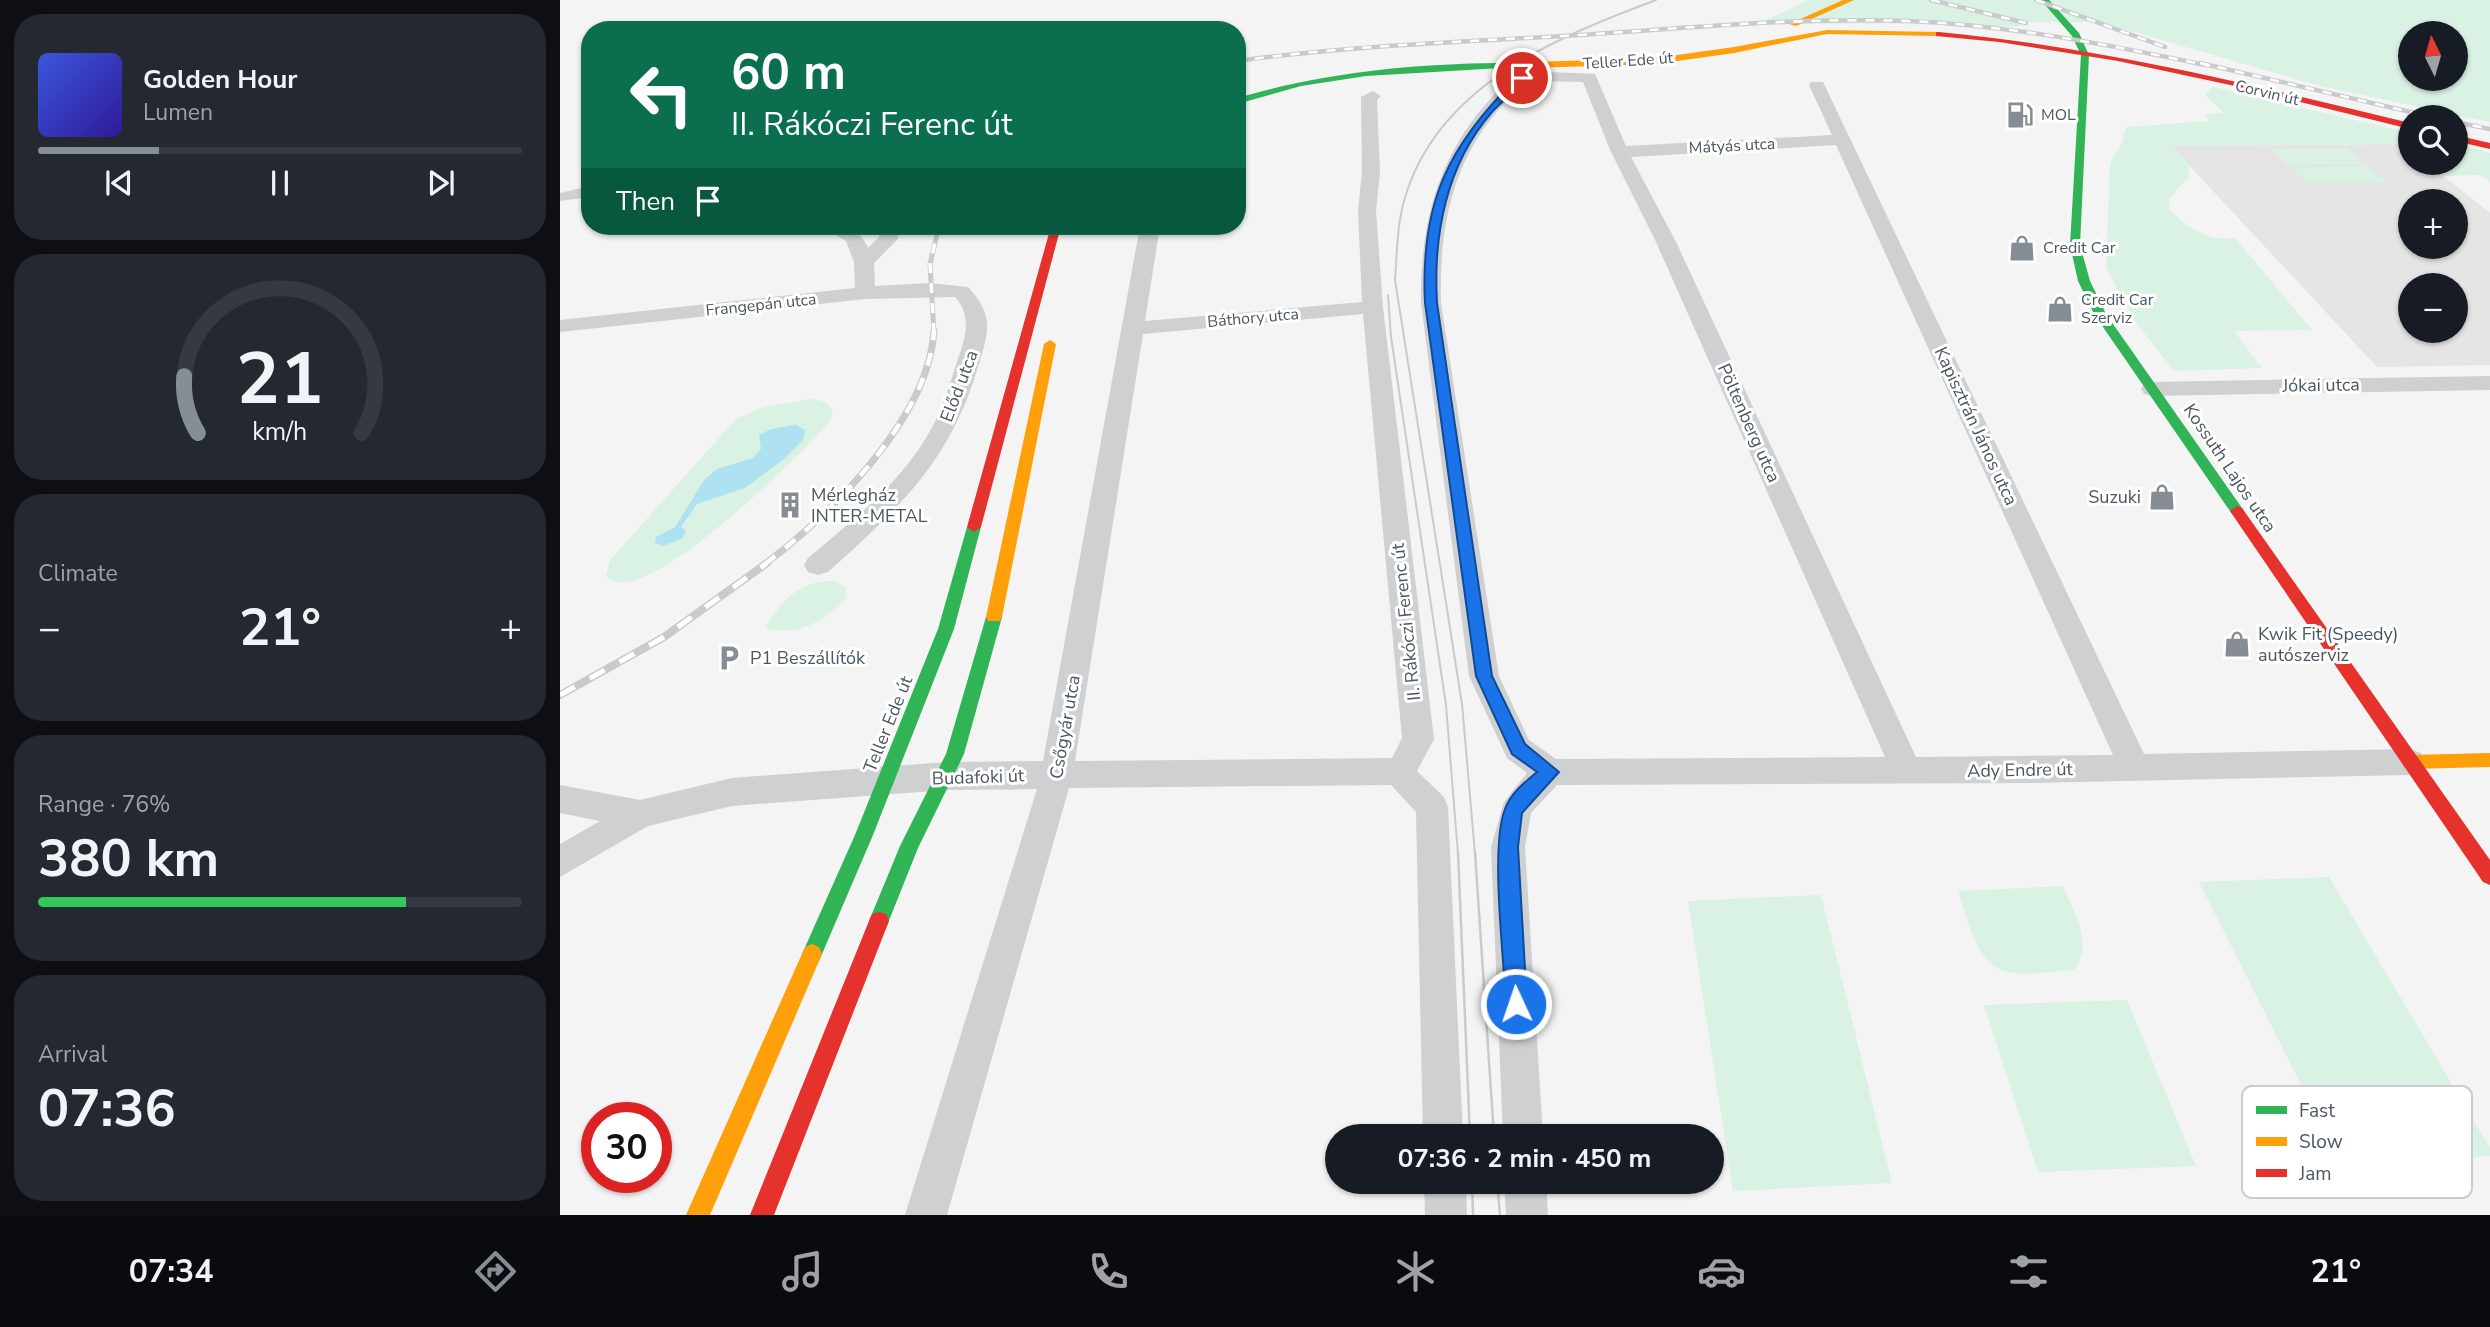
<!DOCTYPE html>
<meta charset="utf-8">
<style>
body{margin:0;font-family:"Nunito Sans",sans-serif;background:#242831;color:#f1f3f6;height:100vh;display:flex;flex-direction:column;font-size:26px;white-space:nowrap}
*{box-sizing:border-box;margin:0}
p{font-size:23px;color:#9ea1a6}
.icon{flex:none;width:38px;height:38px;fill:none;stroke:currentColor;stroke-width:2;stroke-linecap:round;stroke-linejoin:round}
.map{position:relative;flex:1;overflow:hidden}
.side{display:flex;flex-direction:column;gap:14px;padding:14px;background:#0d0f14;width:560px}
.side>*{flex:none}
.top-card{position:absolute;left:21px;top:21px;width:665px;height:214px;border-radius:28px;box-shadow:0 2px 5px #0004;background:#0b6e4f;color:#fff;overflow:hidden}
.needle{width:46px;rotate:355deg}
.buttons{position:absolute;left:1838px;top:21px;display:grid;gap:14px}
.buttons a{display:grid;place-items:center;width:70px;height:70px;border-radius:50%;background:#171b24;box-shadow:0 2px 5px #0004;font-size:35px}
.speed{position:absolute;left:21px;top:1102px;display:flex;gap:14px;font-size:35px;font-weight:700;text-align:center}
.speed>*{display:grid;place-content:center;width:91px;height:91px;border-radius:50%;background:#171b24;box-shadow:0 2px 5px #0004;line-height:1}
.speed .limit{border:10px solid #d22;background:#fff;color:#111}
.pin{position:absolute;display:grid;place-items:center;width:60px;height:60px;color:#fff;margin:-30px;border:4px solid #fff;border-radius:50%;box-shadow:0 2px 7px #0007}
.me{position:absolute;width:77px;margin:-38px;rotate:357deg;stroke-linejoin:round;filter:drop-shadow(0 0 5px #0008)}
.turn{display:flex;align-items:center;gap:24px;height:147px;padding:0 35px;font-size:32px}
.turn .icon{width:91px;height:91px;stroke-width:2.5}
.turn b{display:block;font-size:49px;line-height:60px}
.then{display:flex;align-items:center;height:66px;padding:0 35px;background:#0003;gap:14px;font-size:26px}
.big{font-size:52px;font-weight:700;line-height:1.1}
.side .widget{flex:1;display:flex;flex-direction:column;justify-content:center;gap:10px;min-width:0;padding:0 24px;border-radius:28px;background:#242831}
.side .dial{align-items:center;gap:0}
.dial svg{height:182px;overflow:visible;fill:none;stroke:#363941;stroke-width:7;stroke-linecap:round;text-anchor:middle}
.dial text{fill:#f1f3f6;stroke:none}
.song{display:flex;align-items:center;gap:21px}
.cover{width:84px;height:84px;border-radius:10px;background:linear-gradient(135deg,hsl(230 70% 55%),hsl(250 70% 35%))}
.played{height:7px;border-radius:4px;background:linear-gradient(90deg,#868d94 25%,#363941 25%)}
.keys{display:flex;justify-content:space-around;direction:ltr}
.heat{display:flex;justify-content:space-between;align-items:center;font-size:38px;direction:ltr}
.charge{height:10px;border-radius:5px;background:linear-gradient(90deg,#34c759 76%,#363941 0)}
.trip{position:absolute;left:765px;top:1124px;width:399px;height:70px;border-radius:35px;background:#171b24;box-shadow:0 2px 5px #0004;font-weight:700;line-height:70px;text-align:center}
.tabs{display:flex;height:112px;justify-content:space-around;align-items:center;background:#090b0e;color:#9ea1a6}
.tabs .icon{width:49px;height:49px}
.tabs .current{color:#868d94}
.tabs b{font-size:32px;color:#f1f3f6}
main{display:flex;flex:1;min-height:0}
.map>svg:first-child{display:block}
.education{fill:#e6e5e6;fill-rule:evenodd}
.green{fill:#d9f2e3;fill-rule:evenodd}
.water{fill:#aee2f0}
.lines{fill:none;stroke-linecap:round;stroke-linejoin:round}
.street{fill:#ced0d2;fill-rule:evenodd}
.fast{fill:#30b455;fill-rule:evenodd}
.slow{fill:#ff9f0a;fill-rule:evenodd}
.jam{fill:#e5322d;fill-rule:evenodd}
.tram-far1{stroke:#c9cacc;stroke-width:2}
.tram{stroke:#c9cacc;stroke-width:2.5}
.rail-far3-casing{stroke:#c9cacc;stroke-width:4.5}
.rail-far2-casing{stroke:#c9cacc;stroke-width:5}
.rail-far1-casing{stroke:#c9cacc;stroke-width:7}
.rail-casing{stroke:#c9cacc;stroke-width:8}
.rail-far3{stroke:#fff;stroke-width:2.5;stroke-dasharray:9;stroke-linecap:butt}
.rail-far2{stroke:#fff;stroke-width:3.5;stroke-dasharray:10;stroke-linecap:butt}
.rail-far1{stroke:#fff;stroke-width:4.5;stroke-dasharray:13;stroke-linecap:butt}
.rail{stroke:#fff;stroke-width:5;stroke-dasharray:17;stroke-linecap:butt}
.route{fill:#1a73e8;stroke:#114b97;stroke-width:2}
.labels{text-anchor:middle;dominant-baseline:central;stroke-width:6;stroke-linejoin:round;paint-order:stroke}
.far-street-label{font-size:16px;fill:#4a5661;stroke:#fff}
.far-poi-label{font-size:16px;fill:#4a5661;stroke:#fff;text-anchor:start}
.street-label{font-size:18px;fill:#4a5661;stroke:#fff}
.poi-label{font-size:18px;fill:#4a5661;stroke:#fff;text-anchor:start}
.key{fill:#fff;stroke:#c9ccd0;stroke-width:2}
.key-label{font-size:19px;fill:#4a5661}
</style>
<main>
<section class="side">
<div class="widget">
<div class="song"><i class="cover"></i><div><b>Golden Hour</b><p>Lumen</p></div></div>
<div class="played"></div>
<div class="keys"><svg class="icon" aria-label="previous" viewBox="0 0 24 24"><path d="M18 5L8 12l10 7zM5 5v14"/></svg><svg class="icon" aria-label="pause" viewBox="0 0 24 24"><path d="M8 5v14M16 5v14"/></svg><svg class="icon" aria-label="next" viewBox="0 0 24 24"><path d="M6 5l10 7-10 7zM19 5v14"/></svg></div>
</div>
<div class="widget dial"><svg viewBox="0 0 100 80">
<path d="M14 69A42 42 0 1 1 86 69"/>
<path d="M14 69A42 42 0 0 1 8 44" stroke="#868d94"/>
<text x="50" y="56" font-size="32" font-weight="700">21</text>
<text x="50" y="72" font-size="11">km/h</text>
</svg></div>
<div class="widget"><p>Climate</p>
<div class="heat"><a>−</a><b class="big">21°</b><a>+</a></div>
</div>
<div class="widget"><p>Range · 76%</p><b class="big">380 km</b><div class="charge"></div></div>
<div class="widget"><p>Arrival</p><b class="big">07:36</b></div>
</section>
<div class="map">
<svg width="1930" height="1215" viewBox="0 0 1930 1215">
<rect width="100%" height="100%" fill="#f4f4f4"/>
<!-- education -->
<path class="education" d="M1843 144 1850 149V163H1867L1930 213V365L1817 367 1611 146ZM1850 201H1895V247H1850ZM1850 285H1895V331H1850Z"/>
<!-- green -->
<path class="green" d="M1248 0H1930V122L1760 86 1540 22H1469L1455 27 1384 23 1198 24ZM1850 33H1895V79H1850Z
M1653 87 1850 133V149L1842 144 1611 146 1628 165 1629 176 1609 199 1610 210C1629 228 1646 241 1675 238L1752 330 1674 331 1702 368 1614 371 1577 324 1546 268 1550 163 1561 145 1566 127 1649 121 1645 114 1664 113 1645 95Z
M1895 144 1930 153V182L1921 175 1883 176 1867 163H1895Z
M1786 148 1804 164 1728 165 1711 149Z
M1807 166 1826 182 1748 183 1731 167Z
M250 399C261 400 269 401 273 412L268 424C234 462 114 578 65 582 57 583 53 581 46 576L50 560 176 419 201 408Z
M274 581 285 587 287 597C264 621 240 637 205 628 222 600 240 580 274 581Z
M1769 877 1930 1148V1156L1781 1164 1639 882Z
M1503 886C1514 913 1534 944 1514 970 1494 971 1468 976 1448 972 1416 966 1407 917 1398 891Z
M1261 895 1332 1183 1173 1191 1128 901Z
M1567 1000 1636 1166 1478 1172 1424 1005Z"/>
<!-- water -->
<path class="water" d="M236 425 245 430 243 440 223 460 185 488 137 504 121 527 126 531 123 538 103 546 95 543 96 537 115 527 144 480 157 469 193 458 201 449 199 435 211 429Z"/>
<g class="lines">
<!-- street -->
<path class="street" d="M971 71 1035 74 1066 146 1272 135 1249 85 1251 82H1263L1584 754 1850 749 1861 753 1866 762 1861 771 1850 775 1471 783 997 785 971 813 965 847 983 1136H943L931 847 944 802 967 773 947 758 909 676 861 303C860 229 875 164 924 106 937 91 951 76 971 71ZM971 81 1023 82 1051 152 1096 242 1325 757 996 759 969 740 939 676 881 303C879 234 890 168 935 114 946 101 956 89 971 81ZM1276 145 1553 755 1356 757 1116 242 1071 157Z
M813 91 821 96 817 100 820 172 816 211 823 307 874 739 857 771 884 797 888 807 903 1136H863L856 812 831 785 509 788 387 1215H345L477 789 387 790 172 806 88 826 0 877V844L40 821 0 813V785L80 800 172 778 387 762 483 761 580 226H600L585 321 802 302 798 211 802 172 801 97ZM803 314 842 738 832 758 515 761 583 334Z
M30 186V197L0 201V193Z
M261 226C282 225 299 226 308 248L319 237 321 226H339L338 239 314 263 315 286 369 283 408 287C436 317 428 334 417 370 389 463 338 509 268 572L258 575 248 572 244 565 248 558C292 521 342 482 370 431 383 409 389 385 397 362 405 338 413 317 395 297L305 299 0 332V320L295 288 294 262 286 241Z
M1930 376V390L1592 396 1584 394 1581 389 1584 384 1592 382Z
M864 1181H906L907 1215H865Z
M944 1181H986L988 1215H946Z"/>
<!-- fast -->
<path class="fast" d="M1481 0H1489L1519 33 1529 55 1520 245 1530 281 1546 314 1682 508 1684 511 1682 514H1672L1534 314 1518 281 1510 245 1521 55 1512 36Z
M938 63 942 66 941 68 806 76 741 86 677 104V98C763 73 849 64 938 63Z
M414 522 421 527 394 629 313 835 259 961 252 964 245 961 242 954 295 835 378 629 407 527Z
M434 611 440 613 442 617 404 754 358 848 326 928 319 930 312 928 309 921 340 846 386 754 426 617 428 613Z"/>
<!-- slow -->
<path class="slow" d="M1283 0H1294L1236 26 1229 24Z
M1267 30 1379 32 1383 34 1379 36 1267 34 1174 53 1096 64 938 69 934 66 938 63 1096 58 1174 47Z
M490 340 496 344 442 617 440 621H428L426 617 484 344Z
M1930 753V767L1850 769 1844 767 1841 762 1844 757 1850 755Z
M252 944 259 947 262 954 150 1215H126L245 947Z"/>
<!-- jam -->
<path class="jam" d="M1379 32C1539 47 1694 85 1850 123V129L1675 86 1558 61 1439 42 1376 36V32Z
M1895 135 1930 143V149L1895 141Z
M491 226H501L421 527 414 532 407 527Z
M1677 506 1682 508 1930 860V885L1923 882 1672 514 1670 511Z
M319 912 326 914 329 921 214 1215H190L309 921 312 914Z"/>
<!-- tram-far1 -->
<path class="tram-far1" d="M828 295 831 337 886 705 898 854
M915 854 902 704 835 280C837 254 837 226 844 201 876 86 995 38 1096 0"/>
<!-- tram -->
<path class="tram" d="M898 852 910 1136
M915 852 934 1136
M912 1181 913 1215
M937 1181 940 1215"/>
<!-- rail-far3 casing -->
<g class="rail-far3-casing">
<path id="rail-far3" d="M1371 0 1466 23
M1476 0 1605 47
M677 61C786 46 895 42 1004 36 1118 29 1232 17 1347 21 1449 25 1550 45 1650 66
M1640 63 1872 117
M1895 122 1930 129"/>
</g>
<!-- rail-far2 casing -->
<g class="rail-far2-casing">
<path id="rail-far2" d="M374 333 370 264 379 226"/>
</g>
<!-- rail-far1 casing -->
<g class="rail-far1-casing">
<path id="rail-far1" d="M205 564C271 514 369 418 374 331"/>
</g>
<!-- rail casing -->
<g class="rail-casing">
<path id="rail" d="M0 695 104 637 207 563"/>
</g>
<!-- rail-far3 -->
<use href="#rail-far3" class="rail-far3"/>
<!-- rail-far2 -->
<use href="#rail-far2" class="rail-far2"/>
<!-- rail-far1 -->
<use href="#rail-far1" class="rail-far1"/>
<!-- rail -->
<use href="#rail" class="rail"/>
</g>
<!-- route -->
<path class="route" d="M959 76 967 78C956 90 943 100 932 112 886 165 873 235 877 303L932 676 965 744 999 772 962 813 958 847 967 1004 964 1012 956 1015 949 1012 946 1004C944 959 930 847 945 809 951 793 964 783 977 772L952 754 916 676 865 303C860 203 888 145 959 76Z"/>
<!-- icons -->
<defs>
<g id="fuel-bare" transform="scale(2.1)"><path d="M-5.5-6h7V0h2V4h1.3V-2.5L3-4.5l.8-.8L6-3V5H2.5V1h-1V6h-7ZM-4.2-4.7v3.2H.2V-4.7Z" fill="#868d94" stroke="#fff" stroke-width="2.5" paint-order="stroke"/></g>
<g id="shop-bare" transform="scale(2.1)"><path d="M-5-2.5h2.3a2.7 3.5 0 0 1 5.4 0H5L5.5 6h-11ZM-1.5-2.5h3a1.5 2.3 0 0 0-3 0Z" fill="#868d94" stroke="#fff" stroke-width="2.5" paint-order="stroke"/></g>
<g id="building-bare" transform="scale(2.1)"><path d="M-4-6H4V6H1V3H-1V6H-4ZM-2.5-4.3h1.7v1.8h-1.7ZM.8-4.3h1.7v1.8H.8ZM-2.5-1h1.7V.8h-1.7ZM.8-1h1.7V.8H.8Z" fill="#868d94" stroke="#fff" stroke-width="2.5" paint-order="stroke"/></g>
<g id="parking-bare" transform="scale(2.1)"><path d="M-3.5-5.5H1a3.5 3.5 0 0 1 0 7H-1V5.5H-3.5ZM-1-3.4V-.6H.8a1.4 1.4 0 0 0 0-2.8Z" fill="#868d94" stroke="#fff" stroke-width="2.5" paint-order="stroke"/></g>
</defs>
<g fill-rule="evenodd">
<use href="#fuel-bare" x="1460" y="115"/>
<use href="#shop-bare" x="1462" y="248"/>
<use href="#shop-bare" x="1500" y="309"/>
<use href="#shop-bare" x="1602" y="497"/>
<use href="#building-bare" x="230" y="505"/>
<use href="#shop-bare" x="1677" y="644"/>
<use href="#parking-bare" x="169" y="658"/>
</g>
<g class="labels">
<!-- far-street labels -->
<g class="far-street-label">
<text transform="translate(1068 61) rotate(-4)">Teller Ede út</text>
<text transform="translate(1707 93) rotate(13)">Corvin út</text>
<text transform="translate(1172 146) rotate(-3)">Mátyás utca</text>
<text transform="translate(201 305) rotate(-6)">Frangepán utca</text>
<text transform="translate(693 318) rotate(-5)">Báthory utca</text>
</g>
<!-- far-poi labels -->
<g class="far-poi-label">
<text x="1481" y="115">MOL</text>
<text x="1483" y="248">Credit Car</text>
<text x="1521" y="300">Credit Car<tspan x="1521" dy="18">Szerviz</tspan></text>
</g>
<!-- street labels -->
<g class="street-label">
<text transform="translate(1761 385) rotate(-1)">Jókai utca</text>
<text transform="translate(399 386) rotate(-69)">Előd utca</text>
<text transform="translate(1189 423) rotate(66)">Pöltenberg utca</text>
<text transform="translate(1416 426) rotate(65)">Kapisztrán János utca</text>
<text transform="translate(1670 468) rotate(56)">Kossuth Lajos utca</text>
<text transform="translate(846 622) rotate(-96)">II. Rákóczi Ferenc út</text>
<text transform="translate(328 724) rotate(-68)">Teller Ede út</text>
<text transform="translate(505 727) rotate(-80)">Csőgyár utca</text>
<text transform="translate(1460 770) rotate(-1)">Ady Endre út</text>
<text transform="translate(418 777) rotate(-2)">Budafoki út</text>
</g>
<!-- poi labels -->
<g class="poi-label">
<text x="251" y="495">Mérlegház<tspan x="251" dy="21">INTER-METAL</tspan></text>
<text x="1581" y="497" text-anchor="end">Suzuki</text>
<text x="1698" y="634">Kwik Fit (Speedy)<tspan x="1698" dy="21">autószerviz</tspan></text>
<text x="190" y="658">P1 Beszállítók</text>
</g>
</g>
<!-- legend -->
<rect x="1682" y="1086" width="230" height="112" rx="10" class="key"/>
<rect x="1696" y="1106" width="31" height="8" fill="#30b455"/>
<rect x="1696" y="1137" width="31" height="9" fill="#ff9f0a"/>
<rect x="1696" y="1169" width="31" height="8" fill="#e5322d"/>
<g class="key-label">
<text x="1739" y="1117">Fast</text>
<text x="1739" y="1148">Slow</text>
<text x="1739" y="1180">Jam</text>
</g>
</svg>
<div class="buttons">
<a><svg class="needle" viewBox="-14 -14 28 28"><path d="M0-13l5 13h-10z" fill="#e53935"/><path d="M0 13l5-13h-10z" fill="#9ea1a6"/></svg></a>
<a><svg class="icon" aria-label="search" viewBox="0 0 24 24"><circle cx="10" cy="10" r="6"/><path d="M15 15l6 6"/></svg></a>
<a>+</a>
<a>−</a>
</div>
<div class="speed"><div class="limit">30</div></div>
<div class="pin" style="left:962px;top:78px;background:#d93025"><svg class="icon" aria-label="arrive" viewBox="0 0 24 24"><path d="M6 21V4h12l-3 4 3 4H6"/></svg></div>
<svg class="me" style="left:956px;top:1004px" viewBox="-20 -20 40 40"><circle r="17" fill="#1a73e8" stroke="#fff" stroke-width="3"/><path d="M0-11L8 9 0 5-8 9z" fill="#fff"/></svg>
<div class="trip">07:36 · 2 min · 450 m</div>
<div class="top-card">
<div class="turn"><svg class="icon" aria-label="left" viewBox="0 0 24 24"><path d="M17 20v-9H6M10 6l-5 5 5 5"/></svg><div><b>60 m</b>II. Rákóczi Ferenc út</div></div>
<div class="then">Then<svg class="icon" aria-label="arrive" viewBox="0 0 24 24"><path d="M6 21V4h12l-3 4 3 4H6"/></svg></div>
</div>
</div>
</main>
<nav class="tabs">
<b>07:34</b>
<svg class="icon current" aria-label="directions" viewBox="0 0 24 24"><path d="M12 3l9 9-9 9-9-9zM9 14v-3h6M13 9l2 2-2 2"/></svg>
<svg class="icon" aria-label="music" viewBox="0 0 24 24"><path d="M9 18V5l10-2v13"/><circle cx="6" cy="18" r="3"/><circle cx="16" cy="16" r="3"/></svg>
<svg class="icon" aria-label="phone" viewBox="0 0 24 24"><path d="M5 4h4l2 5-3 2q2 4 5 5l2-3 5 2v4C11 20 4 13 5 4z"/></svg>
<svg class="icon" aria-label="climate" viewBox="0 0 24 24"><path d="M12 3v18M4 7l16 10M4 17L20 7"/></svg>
<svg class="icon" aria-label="car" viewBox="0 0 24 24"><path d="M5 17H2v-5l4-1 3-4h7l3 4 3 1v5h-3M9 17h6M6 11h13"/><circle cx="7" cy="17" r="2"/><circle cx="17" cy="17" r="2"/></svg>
<svg class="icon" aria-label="filters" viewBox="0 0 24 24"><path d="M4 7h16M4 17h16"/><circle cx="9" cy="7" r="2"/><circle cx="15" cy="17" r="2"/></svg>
<b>21°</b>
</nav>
